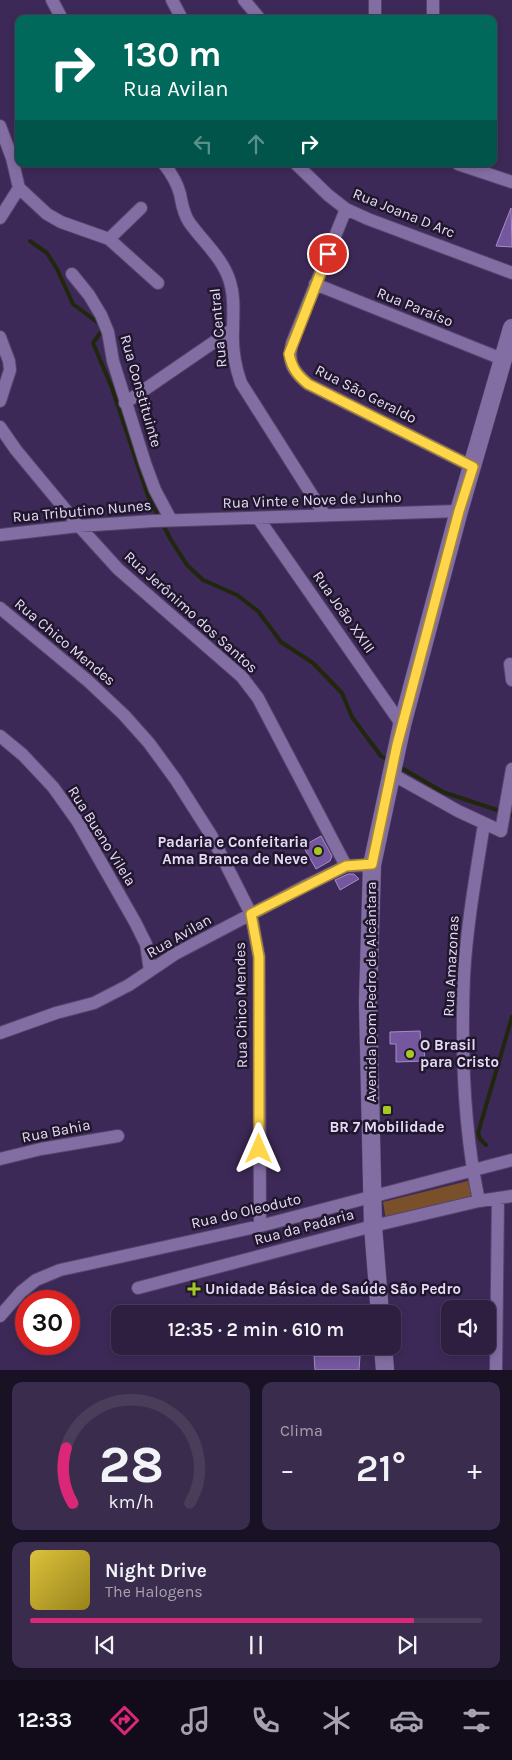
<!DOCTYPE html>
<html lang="pt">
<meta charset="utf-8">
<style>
body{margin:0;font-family:Karla,sans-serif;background:#3a2c4c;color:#f1f3f6;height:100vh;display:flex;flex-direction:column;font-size:19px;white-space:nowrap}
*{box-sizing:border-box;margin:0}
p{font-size:16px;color:#a7a2b1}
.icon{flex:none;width:28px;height:28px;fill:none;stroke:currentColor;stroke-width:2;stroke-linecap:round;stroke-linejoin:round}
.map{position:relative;height:1370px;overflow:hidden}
.panel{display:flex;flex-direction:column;gap:12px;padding:12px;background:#191124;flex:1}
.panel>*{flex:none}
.hud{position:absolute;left:15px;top:15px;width:482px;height:152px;border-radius:10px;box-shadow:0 2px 8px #0003,0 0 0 1px #493d5a;background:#00695c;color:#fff;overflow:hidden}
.tools{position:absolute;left:441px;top:1300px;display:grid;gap:10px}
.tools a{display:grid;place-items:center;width:55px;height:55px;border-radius:10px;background:#2e1f41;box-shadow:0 2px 8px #0003,0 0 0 1px #493d5a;font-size:25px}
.speed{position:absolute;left:15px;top:1290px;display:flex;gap:10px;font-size:25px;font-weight:700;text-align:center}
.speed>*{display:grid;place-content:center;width:65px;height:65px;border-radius:50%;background:#2e1f41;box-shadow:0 2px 8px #0003,0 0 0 1px #493d5a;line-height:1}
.speed .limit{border:8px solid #d22;background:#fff;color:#111}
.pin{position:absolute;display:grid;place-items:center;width:42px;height:42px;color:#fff;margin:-21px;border:2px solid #fff;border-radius:50%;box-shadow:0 1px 5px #0007}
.me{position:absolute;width:55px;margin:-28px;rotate:0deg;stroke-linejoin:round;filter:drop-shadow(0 0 4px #0008)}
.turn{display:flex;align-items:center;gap:18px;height:105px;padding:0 25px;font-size:22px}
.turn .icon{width:65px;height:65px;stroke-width:2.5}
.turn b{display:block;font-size:35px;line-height:42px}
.lanes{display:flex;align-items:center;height:48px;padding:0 25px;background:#0003;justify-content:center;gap:25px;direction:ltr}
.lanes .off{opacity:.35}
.big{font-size:38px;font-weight:600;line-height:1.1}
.panel .tile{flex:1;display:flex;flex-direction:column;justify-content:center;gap:8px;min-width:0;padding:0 18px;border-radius:10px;background:#3a2c4c}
.panel .dial{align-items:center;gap:0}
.dial svg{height:130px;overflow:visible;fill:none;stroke:#493d5a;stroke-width:7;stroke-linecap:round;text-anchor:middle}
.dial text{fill:#f1f3f6;stroke:none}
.song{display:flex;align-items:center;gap:15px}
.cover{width:60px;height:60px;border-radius:8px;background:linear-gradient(135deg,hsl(50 70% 55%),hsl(50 70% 35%))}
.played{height:5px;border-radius:2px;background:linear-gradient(90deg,#db2777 85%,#493d5a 85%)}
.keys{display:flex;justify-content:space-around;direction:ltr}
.heat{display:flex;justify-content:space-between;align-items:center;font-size:28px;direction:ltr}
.panel .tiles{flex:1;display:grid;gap:12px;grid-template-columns:1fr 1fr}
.tile:last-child{grid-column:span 2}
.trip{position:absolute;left:111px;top:1305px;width:290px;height:50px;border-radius:10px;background:#2e1f41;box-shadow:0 2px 8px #0003,0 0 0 1px #493d5a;font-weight:600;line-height:50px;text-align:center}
.dock{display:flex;height:80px;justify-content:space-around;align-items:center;background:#120c1a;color:#a7a2b1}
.dock .icon{width:35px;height:35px}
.dock .active{color:#db2777}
.dock b{font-size:22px;color:#f1f3f6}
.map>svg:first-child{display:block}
.green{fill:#79502a}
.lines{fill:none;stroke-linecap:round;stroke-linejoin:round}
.stream{stroke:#20270c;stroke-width:4}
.building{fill:#75579f;stroke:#a38ec4}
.street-casing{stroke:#56446c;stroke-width:14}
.secondary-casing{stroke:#56446c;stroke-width:19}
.street{stroke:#836ea3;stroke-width:12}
.secondary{stroke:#836ea3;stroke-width:18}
.route-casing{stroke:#a68a30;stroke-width:12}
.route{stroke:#ffd54a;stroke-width:9}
.poi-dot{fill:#a5c822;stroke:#20172c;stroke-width:2}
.labels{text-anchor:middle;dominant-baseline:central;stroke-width:5;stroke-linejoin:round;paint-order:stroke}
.street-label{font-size:15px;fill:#e5daf8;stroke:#20172c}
.poi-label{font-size:15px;font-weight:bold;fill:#e5daf8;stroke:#20172c;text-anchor:start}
</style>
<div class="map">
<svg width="512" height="1370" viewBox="0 0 512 1370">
<rect width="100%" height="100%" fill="#3d2957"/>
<!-- green -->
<path class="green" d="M468 1181 472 1199 386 1220 383 1202Z"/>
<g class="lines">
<!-- stream -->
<path class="stream" d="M30 241 47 253 57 269 73 304 101 325
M103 329 93 343 112 388 148 496 171 540 187 565 203 580 237 595 258 611 281 642 313 663 342 693 352 717 366 736 381 756 390 761
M398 766 443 792 512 815
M486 1145 480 1139 478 1133 512 1017"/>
</g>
<!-- building -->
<path class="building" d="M511 208 512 247 496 246Z
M321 836 332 856 330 861 316 869 303 846Z
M348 874H354L359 879 340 890 335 880Z
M420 1031 421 1047H424L425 1061 396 1062V1044H390V1032Z
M314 1356H360L359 1370H315Z"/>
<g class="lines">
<!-- street casing -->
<g class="street-casing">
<path id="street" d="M52 0 62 19
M172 0 182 19
M244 0 260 19
M375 0V19
M433 0V19
M0 126 12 158 19 188
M164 164C171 173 177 182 180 194 182 204 183 213 189 222 203 242 223 258 230 282 235 298 233 314 233 331 232 350 235 366 241 383L324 514
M296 164 328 195 346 209 368 219 512 273
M458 164 512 182
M19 188 47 214 61 222 109 239 141 208
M346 209 292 343C287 363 293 371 308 384L473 467
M0 218 19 188
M109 239 158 283
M72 274 89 295 101 315 108 332 113 361 145 463 155 490 171 520
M315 284 502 359
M0 337 9 361 10 370 0 401
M125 403 233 329
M0 427 16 450 79 526 118 569 242 677 258 698 346 866
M258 518 402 725
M0 535 79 526 153 521 459 511
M0 608 88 681 124 715 149 743 176 780 211 835 251 914 259 957 260 1226
M510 664 512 680
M0 736 23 755 53 787 78 822 135 922 146 944 150 971
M390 773 458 811 501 831 512 769
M0 1033 56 1013 94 1003 129 985 175 954 303 887 346 866 372 865
M0 1159 41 1149 118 1136
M479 1201C463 1127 461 1050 464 975 467 924 476 874 484 824
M138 1288 373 1226 479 1201 512 1196
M0 1316 21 1292 36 1280 60 1270 260 1226 512 1160
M496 1370 498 1198"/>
</g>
<!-- secondary casing -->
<g class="secondary-casing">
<path id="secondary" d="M380 1314 373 1226 368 1002 372 865 402 725 459 511 512 328
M383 1346 385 1370"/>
</g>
<!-- street -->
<use href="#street" class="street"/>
<!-- secondary -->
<use href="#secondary" class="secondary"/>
</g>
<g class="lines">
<!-- route casing -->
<g class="route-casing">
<path id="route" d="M259 1149V957L251 914 346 866 372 864 397 745 459 511 473 467 308 384C297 375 292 368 289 354L328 254"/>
</g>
<!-- route -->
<use href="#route" class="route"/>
</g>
<!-- markers -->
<g class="poi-dot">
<circle cx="318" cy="851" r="5"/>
<circle cx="410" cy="1054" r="5"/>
<rect x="382" y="1105" width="10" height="10" rx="2.5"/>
<path d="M191.5 1281.5h5v5h5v5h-5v5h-5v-5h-5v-5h5z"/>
</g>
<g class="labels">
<!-- street labels -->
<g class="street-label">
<text transform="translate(404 213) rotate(22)">Rua Joana D Arc</text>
<text transform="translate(415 307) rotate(22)">Rua Paraíso</text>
<text transform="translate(218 328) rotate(-95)">Rua Central</text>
<text transform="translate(141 391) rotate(74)">Rua Constituinte</text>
<text transform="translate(366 394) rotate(27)">Rua São Geraldo</text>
<text transform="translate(312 500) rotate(-2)">Rua Vinte e Nove de Junho</text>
<text transform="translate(82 511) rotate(-5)">Rua Tributino Nunes</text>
<text transform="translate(191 612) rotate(42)">Rua Jerônimo dos Santos</text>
<text transform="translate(344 612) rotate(55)">Rua João XXIII</text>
<text transform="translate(65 642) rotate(40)">Rua Chico Mendes</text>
<text transform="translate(102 836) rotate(58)">Rua Bueno Vilela</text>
<text transform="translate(179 936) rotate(-30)">Rua Avilan</text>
<text transform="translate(451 966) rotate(-87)">Rua Amazonas</text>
<text transform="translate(371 992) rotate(-90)">Avenida Dom Pedro de Alcântara</text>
<text transform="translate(241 1005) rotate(-91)">Rua Chico Mendes</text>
<text transform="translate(56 1131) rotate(-11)">Rua Bahia</text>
<text transform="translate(246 1211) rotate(-13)">Rua do Oleoduto</text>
<text transform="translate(304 1227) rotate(-15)">Rua da Padaria</text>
</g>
<!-- poi labels -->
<g class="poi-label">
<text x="308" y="842" text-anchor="end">Padaria e Confeitaria<tspan x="308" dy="17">Ama Branca de Neve</tspan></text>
<text x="420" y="1045">O Brasil<tspan x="420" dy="17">para Cristo</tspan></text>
<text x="387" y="1127" text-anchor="middle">BR 7 Mobilidade</text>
<text x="205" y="1289">Unidade Básica de Saúde São Pedro</text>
</g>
</g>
</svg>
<div class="tools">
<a><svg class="icon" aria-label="sound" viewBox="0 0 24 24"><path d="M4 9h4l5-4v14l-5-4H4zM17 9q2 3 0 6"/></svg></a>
</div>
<div class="speed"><div class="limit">30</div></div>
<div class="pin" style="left:328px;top:254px;background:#d93025"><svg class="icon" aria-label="arrive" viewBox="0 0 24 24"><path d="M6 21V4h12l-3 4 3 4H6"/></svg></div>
<svg class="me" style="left:259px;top:1149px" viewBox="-20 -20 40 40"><path d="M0-17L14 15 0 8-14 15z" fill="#ffd54a" stroke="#fff" stroke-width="4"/></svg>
<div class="trip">12:35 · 2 min · 610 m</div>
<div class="hud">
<div class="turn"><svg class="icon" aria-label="right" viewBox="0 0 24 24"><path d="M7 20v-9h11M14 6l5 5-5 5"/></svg><div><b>130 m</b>Rua Avilan</div></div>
<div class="lanes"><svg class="icon off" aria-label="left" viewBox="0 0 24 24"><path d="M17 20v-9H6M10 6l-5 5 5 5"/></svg><svg class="icon off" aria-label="ahead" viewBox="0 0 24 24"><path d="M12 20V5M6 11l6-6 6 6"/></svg><svg class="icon" aria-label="right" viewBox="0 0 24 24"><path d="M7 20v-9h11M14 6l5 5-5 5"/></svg></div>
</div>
</div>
<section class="panel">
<div class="tiles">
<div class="tile dial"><svg viewBox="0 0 100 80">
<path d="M14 69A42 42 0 1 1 86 69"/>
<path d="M14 69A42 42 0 0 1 10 35" stroke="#db2777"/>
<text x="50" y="56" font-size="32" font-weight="700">28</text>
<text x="50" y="72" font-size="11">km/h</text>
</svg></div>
<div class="tile"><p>Clima</p>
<div class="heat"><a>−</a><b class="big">21°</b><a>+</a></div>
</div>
<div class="tile">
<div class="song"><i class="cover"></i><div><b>Night Drive</b><p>The Halogens</p></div></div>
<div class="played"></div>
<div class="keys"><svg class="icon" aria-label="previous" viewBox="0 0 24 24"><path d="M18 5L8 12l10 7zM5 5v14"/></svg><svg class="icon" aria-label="pause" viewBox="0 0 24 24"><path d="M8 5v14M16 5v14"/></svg><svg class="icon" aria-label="next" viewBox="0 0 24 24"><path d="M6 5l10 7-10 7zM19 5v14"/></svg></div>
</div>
</div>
</section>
<nav class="dock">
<b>12:33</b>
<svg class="icon active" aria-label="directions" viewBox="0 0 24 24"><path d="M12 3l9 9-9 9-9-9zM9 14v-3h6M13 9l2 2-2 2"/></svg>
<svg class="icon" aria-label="music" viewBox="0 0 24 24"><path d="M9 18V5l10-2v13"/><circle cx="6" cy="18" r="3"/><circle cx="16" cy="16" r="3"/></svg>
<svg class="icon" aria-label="phone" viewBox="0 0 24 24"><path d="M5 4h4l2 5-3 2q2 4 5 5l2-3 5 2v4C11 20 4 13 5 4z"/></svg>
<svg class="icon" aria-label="climate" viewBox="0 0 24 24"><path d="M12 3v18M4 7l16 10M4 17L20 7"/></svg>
<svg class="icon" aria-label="car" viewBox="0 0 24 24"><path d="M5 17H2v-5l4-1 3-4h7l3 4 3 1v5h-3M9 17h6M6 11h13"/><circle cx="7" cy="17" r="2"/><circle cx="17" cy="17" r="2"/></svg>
<svg class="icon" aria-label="filters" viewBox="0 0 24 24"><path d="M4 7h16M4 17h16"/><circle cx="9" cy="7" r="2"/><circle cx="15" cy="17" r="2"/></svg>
</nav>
